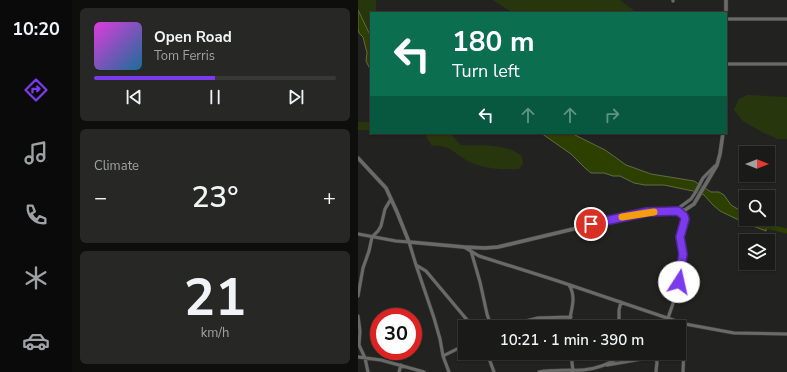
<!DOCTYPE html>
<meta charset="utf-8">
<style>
body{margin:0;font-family:"Nunito Sans",sans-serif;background:#272725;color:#f1f3f6;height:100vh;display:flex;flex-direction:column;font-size:15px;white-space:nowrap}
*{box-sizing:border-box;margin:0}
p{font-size:13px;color:#9fa1a2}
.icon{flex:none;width:22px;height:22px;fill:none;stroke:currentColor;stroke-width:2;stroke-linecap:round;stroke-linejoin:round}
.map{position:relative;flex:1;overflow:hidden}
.sheet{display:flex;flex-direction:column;gap:8px;padding:8px;background:#0e0e0d;width:286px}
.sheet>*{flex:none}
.top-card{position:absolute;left:12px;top:12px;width:357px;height:122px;border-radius:0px;box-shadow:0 1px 3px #0004,0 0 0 1px #383837;background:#0b6e4f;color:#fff;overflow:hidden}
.needle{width:26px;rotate:90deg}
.fabs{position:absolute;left:381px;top:146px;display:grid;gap:8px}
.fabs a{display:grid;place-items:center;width:36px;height:36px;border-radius:0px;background:#1a1a18;box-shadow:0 1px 3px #0004,0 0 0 1px #383837;font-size:20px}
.speed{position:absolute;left:12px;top:308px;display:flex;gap:8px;font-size:20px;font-weight:700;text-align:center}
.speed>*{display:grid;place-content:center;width:52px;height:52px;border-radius:50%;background:#1a1a18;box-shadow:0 1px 3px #0004,0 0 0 1px #383837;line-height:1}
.speed .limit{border:6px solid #d22;background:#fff;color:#111}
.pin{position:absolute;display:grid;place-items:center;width:34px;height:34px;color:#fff;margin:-17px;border:2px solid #fff;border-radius:50%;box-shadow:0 1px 4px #0007}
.me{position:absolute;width:44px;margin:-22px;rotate:10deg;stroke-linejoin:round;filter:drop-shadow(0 0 3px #0008)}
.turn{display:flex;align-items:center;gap:14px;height:84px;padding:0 16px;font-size:18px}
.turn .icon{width:52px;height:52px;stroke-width:2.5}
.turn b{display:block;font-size:28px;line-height:34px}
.lanes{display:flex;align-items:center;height:38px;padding:0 16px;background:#0003;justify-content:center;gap:20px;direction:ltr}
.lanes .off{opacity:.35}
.big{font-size:30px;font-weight:600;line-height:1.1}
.sheet .widget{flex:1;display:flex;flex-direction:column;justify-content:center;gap:6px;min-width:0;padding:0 14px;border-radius:6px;background:#272725}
.sheet .dial{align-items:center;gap:0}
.dial b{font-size:52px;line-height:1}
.song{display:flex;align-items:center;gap:12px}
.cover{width:48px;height:48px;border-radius:6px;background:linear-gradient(135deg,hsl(300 70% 55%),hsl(200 70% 35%))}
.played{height:4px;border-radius:2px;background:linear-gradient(90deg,#7c3aed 50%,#383837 50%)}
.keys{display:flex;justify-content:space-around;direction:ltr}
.heat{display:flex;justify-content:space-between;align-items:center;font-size:22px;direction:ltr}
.trip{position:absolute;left:100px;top:320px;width:228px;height:40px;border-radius:0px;background:#1a1a18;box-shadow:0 1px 3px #0004,0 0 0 1px #383837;font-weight:600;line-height:40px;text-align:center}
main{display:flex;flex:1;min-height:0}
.tabs{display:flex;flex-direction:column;width:72px;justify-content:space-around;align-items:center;background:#0a0a0a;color:#9fa1a2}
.tabs .icon{width:28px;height:28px}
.tabs .active{color:#7c3aed}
.tabs b{font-size:18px;color:#f1f3f6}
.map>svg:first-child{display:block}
.green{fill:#28360d}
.water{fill:#2e4000;stroke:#606d40}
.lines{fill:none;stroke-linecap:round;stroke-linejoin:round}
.river{stroke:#2e4000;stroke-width:5}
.minor-casing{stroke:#3c3d3b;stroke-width:4}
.tertiary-casing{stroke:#3c3d3b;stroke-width:4.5}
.minor{stroke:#6a6b68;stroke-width:3}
.tertiary{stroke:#6a6b68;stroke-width:3.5}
.route-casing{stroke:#51269a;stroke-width:10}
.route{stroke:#7c3aed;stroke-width:7}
.slow{stroke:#f59e0b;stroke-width:7}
</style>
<main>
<nav class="tabs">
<b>10:20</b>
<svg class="icon active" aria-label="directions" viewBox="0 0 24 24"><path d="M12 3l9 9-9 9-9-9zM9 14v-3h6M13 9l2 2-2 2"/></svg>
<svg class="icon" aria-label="music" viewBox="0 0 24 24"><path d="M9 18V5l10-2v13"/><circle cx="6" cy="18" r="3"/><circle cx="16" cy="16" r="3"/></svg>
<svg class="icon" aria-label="phone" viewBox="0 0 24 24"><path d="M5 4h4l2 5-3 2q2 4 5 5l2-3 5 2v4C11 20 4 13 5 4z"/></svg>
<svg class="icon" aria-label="climate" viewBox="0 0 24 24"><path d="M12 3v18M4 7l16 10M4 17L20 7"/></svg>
<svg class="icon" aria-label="car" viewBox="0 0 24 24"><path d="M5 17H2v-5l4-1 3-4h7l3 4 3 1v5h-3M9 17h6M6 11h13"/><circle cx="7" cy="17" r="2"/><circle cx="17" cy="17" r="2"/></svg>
</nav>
<section class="sheet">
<div class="widget">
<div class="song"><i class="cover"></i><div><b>Open Road</b><p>Tom Ferris</p></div></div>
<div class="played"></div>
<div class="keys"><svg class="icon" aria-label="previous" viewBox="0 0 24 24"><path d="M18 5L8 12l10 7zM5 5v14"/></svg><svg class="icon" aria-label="pause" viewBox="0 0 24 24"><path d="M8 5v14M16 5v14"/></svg><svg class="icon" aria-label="next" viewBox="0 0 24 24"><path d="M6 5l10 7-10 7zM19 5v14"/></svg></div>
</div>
<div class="widget"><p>Climate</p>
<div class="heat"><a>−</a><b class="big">23°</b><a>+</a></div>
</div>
<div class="widget dial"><b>21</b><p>km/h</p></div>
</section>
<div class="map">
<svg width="429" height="372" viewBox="0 0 429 372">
<rect width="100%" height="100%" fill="#222320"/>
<!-- green -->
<path class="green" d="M0 0H18V13H13V37L0 10Z
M135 0H262L279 13H155Z
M389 95 429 97V139H420L404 132 385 121 376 110 381 99Z
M0 122H13V130H0Z
M66 133H94L95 137 103 145C125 146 147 143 164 156L165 164 161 169C146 170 127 169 112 162 97 155 93 144 74 146Z"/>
<!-- water -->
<path class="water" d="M0 10 13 37V71L8 61 9 53 5 37 1 33 0 29Z
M183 133H213L247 150 257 157 268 165 293 174 336 181 353 192H361L366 195 373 205 388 214V219H398L409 224 408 231 387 223 362 211 355 205 346 195 335 191 306 185H287L276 183 262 176H255L246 173H233L227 168 213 154Z"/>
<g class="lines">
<!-- river -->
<path class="river" d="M404 225 429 231"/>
<!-- minor casing -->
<g class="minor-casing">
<path id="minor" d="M315 1V0
M368 19H429
M368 64H429
M318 210 333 199 337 193 345 178 357 166
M0 234 38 241 51 242 58 265 76 318 82 339 85 356 91 372
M106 247 121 256 200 281 327 324 376 333 429 334
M113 251 122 282 129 314 133 326
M58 265 68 271 115 327
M211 285C220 299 211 313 211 327
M0 296 5 268 11 251 14 237 20 231 23 226 27 209 33 199
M0 316 2 331 1 345 7 358 10 372
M310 318C317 298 325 276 325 255 325 249 322 243 322 237 323 222 333 222 318 210
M130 327H142
M143 327 180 318 213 317
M261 327V310L263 302
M129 353 136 372
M213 353 215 372
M85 356 101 348 107 343
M0 357 23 360 66 372
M249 365 284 359 290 357 297 358 299 362 298 372
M41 372 43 365
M181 372C196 369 210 371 225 370 239 369 253 363 265 355V353
M325 372 327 324"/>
</g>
<!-- tertiary casing -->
<g class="tertiary-casing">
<path id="tertiary" d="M368 0V13
M0 158 28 188 39 212 51 242 106 247 127 248 140 247 274 215 297 212 327 210 336 204 359 165 362 154 365 133"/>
</g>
<!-- minor -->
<use href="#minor" class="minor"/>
<!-- tertiary -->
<use href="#tertiary" class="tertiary"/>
</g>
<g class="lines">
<!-- route casing -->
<g class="route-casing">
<path id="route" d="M233 224 289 212 320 211 326 216 327 219 322 237 325 254 321 282"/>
</g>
<!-- route -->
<use href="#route" class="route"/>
<!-- slow -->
<path class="slow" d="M264 217 296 212"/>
</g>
</svg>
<div class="fabs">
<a><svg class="needle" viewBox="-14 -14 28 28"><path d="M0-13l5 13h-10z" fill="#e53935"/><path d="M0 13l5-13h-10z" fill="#9fa1a2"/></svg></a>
<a><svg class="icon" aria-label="search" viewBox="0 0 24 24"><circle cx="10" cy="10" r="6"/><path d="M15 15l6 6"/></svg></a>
<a><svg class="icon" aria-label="layers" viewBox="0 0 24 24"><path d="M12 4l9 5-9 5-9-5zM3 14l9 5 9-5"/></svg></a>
</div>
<div class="speed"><div class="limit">30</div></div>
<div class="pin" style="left:233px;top:224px;background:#d93025"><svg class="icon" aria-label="arrive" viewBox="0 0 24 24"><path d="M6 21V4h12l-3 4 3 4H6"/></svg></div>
<svg class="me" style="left:321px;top:282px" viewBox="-20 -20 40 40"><circle r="19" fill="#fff"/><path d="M0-13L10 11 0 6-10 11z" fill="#7c3aed"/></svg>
<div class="trip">10:21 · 1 min · 390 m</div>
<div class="top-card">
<div class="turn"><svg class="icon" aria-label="left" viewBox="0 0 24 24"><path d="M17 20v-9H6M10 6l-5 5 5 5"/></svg><div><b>180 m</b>Turn left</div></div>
<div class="lanes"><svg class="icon" aria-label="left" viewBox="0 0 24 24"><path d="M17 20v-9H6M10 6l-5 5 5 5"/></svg><svg class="icon off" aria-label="ahead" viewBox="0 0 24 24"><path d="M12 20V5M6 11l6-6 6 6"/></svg><svg class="icon off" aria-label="ahead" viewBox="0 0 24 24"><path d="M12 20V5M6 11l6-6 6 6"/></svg><svg class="icon off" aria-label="right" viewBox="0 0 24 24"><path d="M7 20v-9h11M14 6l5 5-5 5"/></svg></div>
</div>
</div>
</main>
